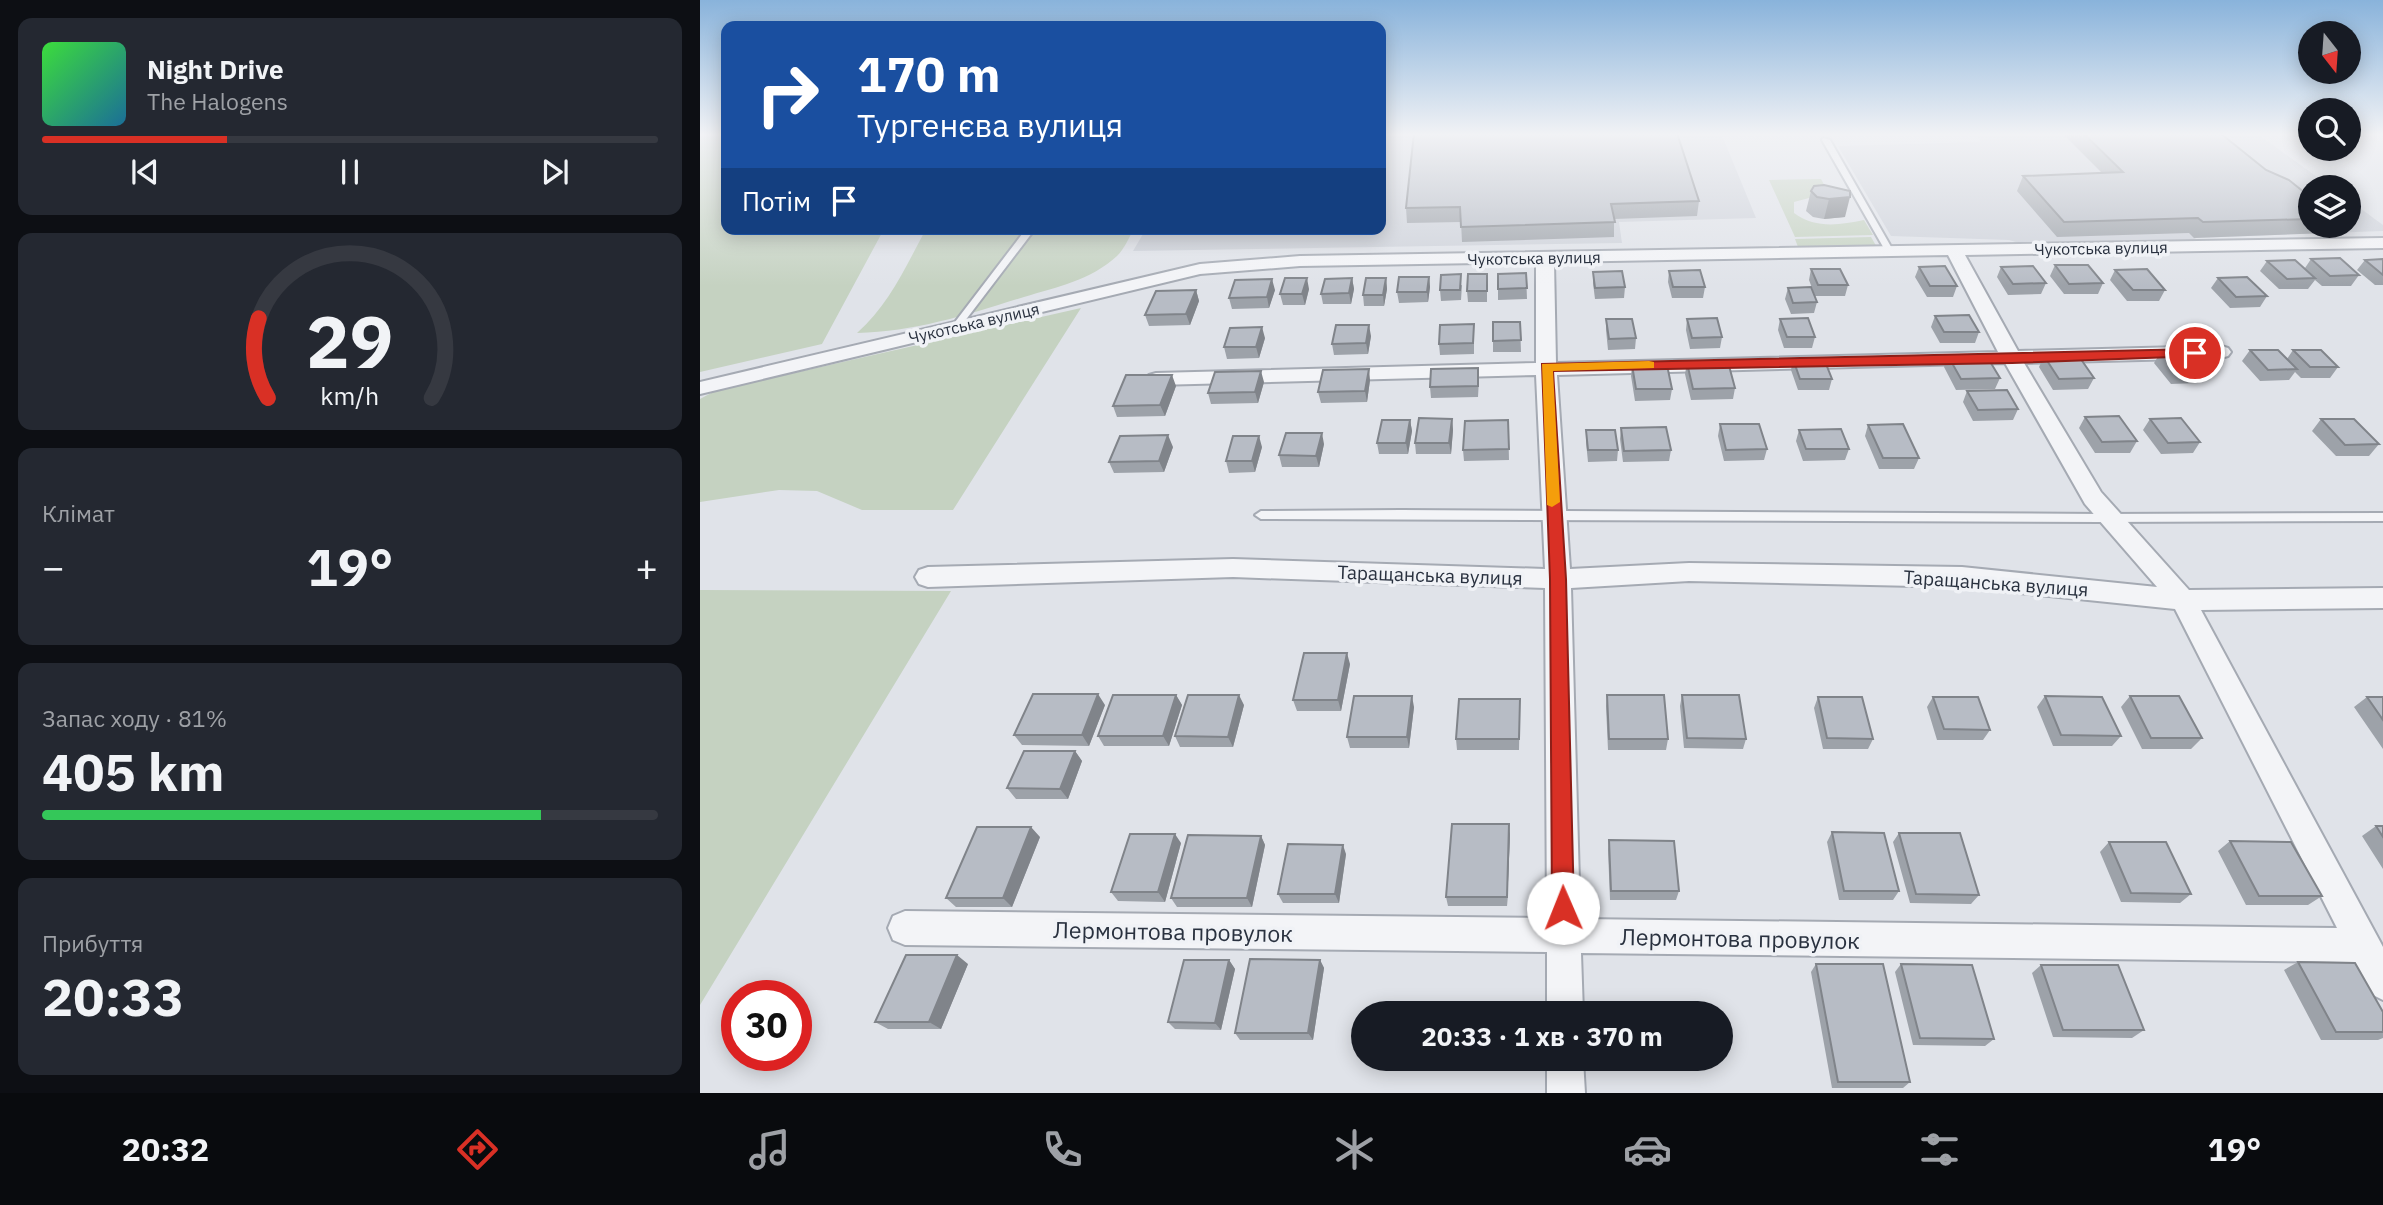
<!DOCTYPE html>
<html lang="uk">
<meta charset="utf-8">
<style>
body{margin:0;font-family:"IBM Plex Sans",sans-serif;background:#242831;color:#f1f3f6;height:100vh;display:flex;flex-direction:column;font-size:26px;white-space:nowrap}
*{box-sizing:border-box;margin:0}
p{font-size:23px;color:#9ea1a6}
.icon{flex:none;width:38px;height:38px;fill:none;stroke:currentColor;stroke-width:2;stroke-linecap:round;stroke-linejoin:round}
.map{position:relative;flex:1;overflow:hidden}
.drawer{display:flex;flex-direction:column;gap:18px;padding:18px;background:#0d0f14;width:700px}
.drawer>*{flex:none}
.guide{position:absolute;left:21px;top:21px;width:665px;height:214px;border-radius:14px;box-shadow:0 4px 18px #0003;background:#1a4fa0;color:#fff;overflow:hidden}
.needle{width:46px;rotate:163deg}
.controls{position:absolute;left:1598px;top:21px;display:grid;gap:14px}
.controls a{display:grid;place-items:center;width:63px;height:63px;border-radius:50%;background:#171b24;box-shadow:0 4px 18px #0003;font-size:35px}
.speed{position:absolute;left:21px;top:980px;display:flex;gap:14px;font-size:35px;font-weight:700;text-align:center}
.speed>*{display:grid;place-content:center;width:91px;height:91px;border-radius:50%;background:#171b24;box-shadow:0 4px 18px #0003;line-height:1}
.speed .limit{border:10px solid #d22;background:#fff;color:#111}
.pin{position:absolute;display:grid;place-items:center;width:60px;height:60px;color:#fff;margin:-30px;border:4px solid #fff;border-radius:50%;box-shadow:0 2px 7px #0007}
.me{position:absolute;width:77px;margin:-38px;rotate:359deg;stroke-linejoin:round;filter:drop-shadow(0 0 5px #0008)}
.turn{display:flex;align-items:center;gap:24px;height:147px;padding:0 21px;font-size:32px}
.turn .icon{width:91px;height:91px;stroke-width:2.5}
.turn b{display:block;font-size:49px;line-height:60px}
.then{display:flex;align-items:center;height:66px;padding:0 21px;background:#0003;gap:14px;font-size:26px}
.big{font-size:52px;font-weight:700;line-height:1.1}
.drawer .tile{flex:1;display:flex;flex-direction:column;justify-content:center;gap:10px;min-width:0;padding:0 24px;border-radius:14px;background:#242831}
.drawer .dial{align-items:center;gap:0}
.dial svg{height:182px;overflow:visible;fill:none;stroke:#363941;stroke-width:7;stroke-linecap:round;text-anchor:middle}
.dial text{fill:#f1f3f6;stroke:none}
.song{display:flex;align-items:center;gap:21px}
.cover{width:84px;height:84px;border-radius:10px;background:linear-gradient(135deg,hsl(120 70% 55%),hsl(200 70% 35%))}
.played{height:7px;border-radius:4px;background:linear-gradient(90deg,#d93025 30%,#363941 30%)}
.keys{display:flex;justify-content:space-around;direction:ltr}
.heat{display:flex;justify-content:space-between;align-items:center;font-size:38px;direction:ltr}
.charge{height:10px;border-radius:5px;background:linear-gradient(90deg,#34c759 81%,#363941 0)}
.trip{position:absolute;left:651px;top:1001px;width:382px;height:70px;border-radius:35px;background:#171b24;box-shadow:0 4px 18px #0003;font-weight:700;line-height:70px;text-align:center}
.dock{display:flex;height:112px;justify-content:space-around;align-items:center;background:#090b0e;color:#9ea1a6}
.dock .icon{width:49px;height:49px}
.dock .current{color:#d93025}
.dock b{font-size:32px;color:#f1f3f6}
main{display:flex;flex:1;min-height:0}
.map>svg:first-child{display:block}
.built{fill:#ced2da}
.green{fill:#c5d2c1}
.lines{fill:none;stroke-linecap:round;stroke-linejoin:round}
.service-casing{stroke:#a5aab3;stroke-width:4}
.minor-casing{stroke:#a5aab3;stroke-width:4}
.service{fill:#f3f4f7;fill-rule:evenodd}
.minor{fill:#f3f4f7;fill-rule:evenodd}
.wall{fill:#9da2a9}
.shaded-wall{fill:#80848a}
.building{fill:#b7bcc5;stroke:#80848a;stroke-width:2}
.route{fill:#d93025;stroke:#8d1f18;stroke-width:2}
.slow{fill:#f59e0b}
.labels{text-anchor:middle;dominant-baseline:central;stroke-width:7;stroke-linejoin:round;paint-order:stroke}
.far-street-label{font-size:16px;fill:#29313f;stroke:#f0f2f6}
.street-label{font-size:19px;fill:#29313f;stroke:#f0f2f6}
.near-street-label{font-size:23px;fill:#29313f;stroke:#f0f2f6}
</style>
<main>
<section class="drawer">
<div class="tile">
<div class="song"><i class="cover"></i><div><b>Night Drive</b><p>The Halogens</p></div></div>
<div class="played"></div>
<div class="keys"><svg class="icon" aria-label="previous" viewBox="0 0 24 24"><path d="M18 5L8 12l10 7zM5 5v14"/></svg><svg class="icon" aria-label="pause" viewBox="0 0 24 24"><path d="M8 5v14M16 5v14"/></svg><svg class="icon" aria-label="next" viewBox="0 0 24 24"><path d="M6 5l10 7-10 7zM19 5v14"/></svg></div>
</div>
<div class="tile dial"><svg viewBox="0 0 100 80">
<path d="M14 69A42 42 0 1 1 86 69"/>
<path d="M14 69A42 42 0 0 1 10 34" stroke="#d93025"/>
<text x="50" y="56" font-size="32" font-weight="700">29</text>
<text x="50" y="72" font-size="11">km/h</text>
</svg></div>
<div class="tile"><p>Клімат</p>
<div class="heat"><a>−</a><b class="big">19°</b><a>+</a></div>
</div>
<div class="tile"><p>Запас ходу · 81%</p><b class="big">405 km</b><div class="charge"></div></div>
<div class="tile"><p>Прибуття</p><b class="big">20:33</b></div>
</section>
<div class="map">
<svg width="1683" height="1093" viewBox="0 0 1683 1093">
<rect width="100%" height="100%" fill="#e0e3e9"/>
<!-- built -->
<path class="built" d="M681 133H1021L1056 218 919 222 922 243 433 251 446 229H681Z
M1274 133H1556L1631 187H1610V226H1648L1649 200 1683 225V231L1495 238 1501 244 1326 245 1309 240 1191 236 1138 146 1281 142Z"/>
<!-- green -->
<path class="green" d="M0 133H26V229H184L122 344 0 372Z
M1121 179 1132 199 1109 198 1094 202V213C1116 229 1139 225 1164 220L1173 235 1095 237 1069 180Z
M226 229H434C428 239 425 248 417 256 391 280 357 287 324 297 269 314 216 332 157 333 189 305 206 266 226 229Z
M1171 237 1178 249H1073L1098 247 1095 239Z
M381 308 253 510H162L117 491 79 490 0 502V399L15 391Z
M0 590 251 591 0 1005Z"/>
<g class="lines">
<!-- service casing -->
<g class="service-casing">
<path id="service" d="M1123 138 1130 140 1194 252 1193 254 1186 252 1122 140Z
M326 229H335L258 330H252V326Z
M701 510 1402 514 1683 513V521L1402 522 561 519 555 515 561 511Z"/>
</g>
<!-- minor casing -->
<g class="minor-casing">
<path id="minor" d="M1683 238V248L1265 255 1318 351 1521 346 1528 348 1531 352 1528 356 1521 358 1324 363 1401 492 1489 590 1683 588V608L1501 610 1683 947V1000L1671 994 1654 962 881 953 883 1013H847V952L205 945 193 940 188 928 193 916 205 911 847 918 845 588 533 577 228 587 219 584 215 577 219 570 228 567 533 559 845 569 836 375 456 385 449 383 446 379 449 375 456 373 836 363V262L600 266 500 274 0 394V382L500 264 600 256ZM1248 255 1298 352 856 363 854 262ZM1305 363 1385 504 1457 587 1262 567 989 563 870 569 857 375ZM989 581 1262 587 1475 609 1637 928 880 919 871 588Z
M847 1059H883L885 1093H847Z"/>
</g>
<!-- service -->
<use href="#service" class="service"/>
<!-- minor -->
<use href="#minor" class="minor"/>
</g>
<!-- wall -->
<path class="wall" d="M1362 133H1520L1566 170 1610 197V226H1632L1627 233 1494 238 1489 233 1357 237 1317 191 1323 176 1402 173Z
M1124 185 1145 217 1124 219 1113 217 1106 211 1111 191Z
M999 201 997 216 914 219V237L762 242 761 222 707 223 706 208Z
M1611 259 1659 275 1651 286H1622L1615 280 1608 289H1579L1560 271 1567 261 1605 268Z
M1683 259V285H1675L1657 270 1665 260Z
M1355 265 1403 283 1398 294H1364L1350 276Z
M1219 267 1257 286 1253 297H1227L1215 277Z
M1301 267 1346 283 1341 294 1308 295 1297 277Z
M1111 269 1148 285 1145 296H1115L1109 280Z
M1415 270 1465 290 1459 301H1427L1410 280Z
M969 271 1005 287 1003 298H972L968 282Z
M893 272 925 287 924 298 895 299 893 283Z
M826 273 827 299 798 300V274Z
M787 274V302H768L767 291Z
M729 277 730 287 728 302 699 303 697 292Z
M652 278 654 289 651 304H623L621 294Z
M686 278 687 289 684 306H664L663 295Z
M1518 278 1567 296 1560 307 1530 308 1511 288Z
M762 285 761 300 741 301 740 290Z
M1088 288 1117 302 1114 313 1091 314 1085 299Z
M609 289 605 305H583L580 294Z
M496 290 499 301 490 325 449 326 445 315Z
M575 290 569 308 532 309 529 298Z
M1235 316 1279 332 1275 343H1240L1231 327Z
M906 319 936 338 935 349 908 350 906 330Z
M987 319 1022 337 1020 348 990 349 986 330Z
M1080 319 1115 337 1112 348H1084L1078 330Z
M793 322H820L821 352H793Z
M774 335V354L740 355 739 344Z
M671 336 668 354 634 355 632 344Z
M565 338 559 358 527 359 524 347Z
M1550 350 1587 359 1593 350 1638 367 1630 378H1601L1595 372 1589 380 1560 381 1542 361Z
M1461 352 1505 372 1498 383 1471 384 1454 363Z
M1248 356 1300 378 1295 389 1256 390 1244 367Z
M1344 356 1394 378 1388 389 1353 390 1339 367Z
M1093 359 1132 379 1129 390H1098L1091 370Z
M987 363 1035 388 1033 399 991 400 985 374Z
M932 365 972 389 970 400 935 401 931 376Z
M779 379 778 397 731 398 730 387Z
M670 380 667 402 621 403 618 392Z
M564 382 558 403 511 404 508 393Z
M476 386 465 416 417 417 413 406Z
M1267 391 1318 409 1313 420 1273 421 1263 402Z
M1385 417 1437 441 1430 453H1395L1379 428Z
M752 419 753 430 751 454H716L715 443Z
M1450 419 1500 442 1493 453 1461 454 1443 430Z
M1621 419 1679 444 1669 456H1636L1612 431Z
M710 420 712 431 708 454H679L677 443Z
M808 420 809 460 764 461 763 450Z
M1020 424 1067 449 1064 460 1024 461 1018 436Z
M1168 425 1219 458 1214 469H1179L1165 436Z
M921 428 971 450 969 461 923 462 920 439Z
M886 430 918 450 917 461 888 462 886 442Z
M1099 430 1149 449 1145 460 1103 461 1096 441Z
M624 444 619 467H582L579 455Z
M473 447 464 472 414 473 409 462Z
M562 447 555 472 529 473 526 461Z
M650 664 641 711H597L593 700Z
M476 695 482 705 469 746H404L398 736Z
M907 695 968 739 966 750H908L906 706Z
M982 695 1046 739 1043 749 984 748 980 706Z
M1345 696 1421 736 1412 746H1353L1337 707Z
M1430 696 1502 738 1491 749H1442L1421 707Z
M1118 697 1173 739 1168 749H1123L1114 708Z
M1233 697 1290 730 1283 740H1237L1227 707Z
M1667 697H1683V749L1654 707Z
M820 699 819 750H757L756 739Z
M405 705 389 746 322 745 314 735Z
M544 705 533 747H480L475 736Z
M714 707 709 748H650L647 737Z
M375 751 382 761 368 799H316L307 788Z
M1676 826H1683V869L1662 836Z
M1132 832 1199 891 1193 900H1139L1127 842Z
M1199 833 1279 895 1271 904 1210 903 1193 842Z
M810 834 807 906H748L746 897Z
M561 836 565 845 552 907H477L471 898Z
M340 837 312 907H256L246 898Z
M909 840 979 891 976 900H910L908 850Z
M1530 841 1622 896 1608 905H1546L1518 851Z
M1409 842 1491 894 1480 903 1421 902 1400 852Z
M481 843 465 902 418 901 411 892Z
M646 854 639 903H583L578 894Z
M529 960 535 969 521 1030 475 1029 468 1022Z
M620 960 624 968 613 1040H540L535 1033Z
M1598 962 1683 1012V1038L1678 1040H1621L1584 970Z
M268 964 241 1029H188L175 1022Z
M1116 964 1210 1082 1203 1088H1132L1111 972Z
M1201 964 1294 1039 1285 1046 1213 1045 1195 972Z
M1341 965 1444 1030 1432 1038 1353 1037 1332 973Z"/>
<!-- shaded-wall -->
<path class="shaded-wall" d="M1150 197 1145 217 1124 219 1129 199Z
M729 277 730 287 728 302 727 292Z
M607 278 609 289 605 305 602 294Z
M652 278 654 289 651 304 649 293Z
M686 278 687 289 684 306 683 295Z
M572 279 575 290 569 308 567 297Z
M496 290 499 301 490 325 486 314Z
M669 325 671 336 668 354 666 343Z
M562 327 565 338 559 358 556 347Z
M669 369 670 380 667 402 665 391Z
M561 371 564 382 558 403 555 392Z
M472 375 476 386 465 416 460 405Z
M752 419 753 430 751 454 749 443Z
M710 420 712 431 708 454 706 443Z
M622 433 624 444 619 467 616 456Z
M468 435 473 447 464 472 459 461Z
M559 436 562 447 555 472 552 461Z
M647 653 650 664 641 711 638 700Z
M398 694 405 705 389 746 382 735Z
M476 695 482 705 469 746 463 736Z
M539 695 544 705 533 747 528 737Z
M712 696 714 707 709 748 707 737Z
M375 751 382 761 368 799 360 789Z
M809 824 810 834 807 906V897Z
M331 827 340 837 312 907 303 898Z
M475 834 481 843 465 902 458 892Z
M561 836 565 845 552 907 547 898Z
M643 845 646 854 639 903 635 894Z
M257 955 268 964 241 1029 229 1022Z
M529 960 535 969 521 1030 515 1023Z
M620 960 624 968 613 1040 608 1033Z"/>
<!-- building -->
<path class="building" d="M714 133H977L999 201 911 204 915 222 761 227 760 207 706 208Z
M1383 133H1520L1566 170 1589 180 1610 197V219L1503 222 1498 218 1364 222 1323 176 1423 172Z
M1124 185 1150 191V197L1129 199 1117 197 1111 191 1114 186Z
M1640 258 1659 275 1630 276 1611 259Z
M1683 259V275L1665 260Z
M1595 260 1615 278 1587 279 1567 261Z
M1355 265H1388L1403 283 1369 284Z
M1245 266 1257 286H1230L1219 267Z
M1333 266 1346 283 1313 284 1301 267Z
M1111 269H1140L1148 285H1118Z
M1447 269 1465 290H1433L1415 270Z
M1000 270 1005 287H973L969 271Z
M922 271 925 287 895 288 893 272Z
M826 273 827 288 798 289V274Z
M761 274 760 290H740L741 275Z
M768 274H787V291H767Z
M699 277H729L727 292H697Z
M1547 277 1567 296 1536 297 1518 278Z
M585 278H607L602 294H580Z
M652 278 649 293 621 294 625 279Z
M666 278H686L683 295H663Z
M572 279 567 297 529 298 535 280Z
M1111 287 1117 302 1093 303 1088 288Z
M496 290 486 314 445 315 456 291Z
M1269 315 1279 332H1244L1235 316Z
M1017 318 1022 337 992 338 987 319Z
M1108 318 1115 337H1087L1080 319Z
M906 319H932L936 338 909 339Z
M793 322H820L821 340 793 341Z
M774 324 773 343 739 344 740 325Z
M636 325H669L666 343 632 344Z
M562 327 556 347H524L530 328Z
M1550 350H1578L1597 369 1568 370Z
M1593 350H1621L1638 367H1610Z
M1461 352H1488L1505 372H1478Z
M1286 355 1300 378 1261 379 1248 356Z
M1378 355 1394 378 1359 379 1344 356Z
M1093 359H1124L1132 379H1100Z
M1028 362 1035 388 993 389 987 363Z
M932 365H967L972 389H936Z
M778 368V386L730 387 731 369Z
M669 369 665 391 618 392 623 370Z
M561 371 555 392 508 393 515 372Z
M426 375H472L460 405 413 406Z
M1307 390 1318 409 1278 410 1267 391Z
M1419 416 1437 441 1402 442 1385 417Z
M719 418 752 419 749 443H715Z
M1481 418 1500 442 1468 443 1450 419Z
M1621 419H1654L1679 444 1645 445Z
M682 420H710L706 443H677Z
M808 420 809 449 763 450 765 421Z
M1020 424H1059L1067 449 1026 450Z
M1203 424 1219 458H1183L1168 425Z
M966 427 971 450 924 451 921 428Z
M1141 429 1149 449H1106L1099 430Z
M886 430H915L918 450H888Z
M586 433H622L616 456 579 455Z
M468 435 459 461 409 462 420 436Z
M533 436H559L552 461H526Z
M604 653H647L638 700H593Z
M333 694H398L382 735H314Z
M413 695H476L463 736H398Z
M488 695H539L528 737 475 736Z
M907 695H964L968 739H909Z
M982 695H1039L1046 739 987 738Z
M654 696H712L707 737H647Z
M1345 696 1402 697 1421 736 1361 735Z
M1430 696H1479L1502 738H1451Z
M1118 697H1162L1173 739 1127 738Z
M1233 697H1278L1290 730 1244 729Z
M1667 697H1683V720Z
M759 699H820L819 739H756Z
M324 751H375L360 789 307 788Z
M752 824H809L807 897H746Z
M1676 826H1683V837Z
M277 827H331L303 898H246Z
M1132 832 1184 833 1199 891H1144Z
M1199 833H1260L1279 895 1216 894Z
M430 834H475L458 892H411Z
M488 835 561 836 547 898H471Z
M909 840 974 841 979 891H911Z
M1530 841 1591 842 1622 896H1559Z
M1409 842H1466L1491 894 1431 893Z
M588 844 643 845 635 894H578Z
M206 955H257L229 1022H175Z
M550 959 620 960 608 1033H535Z
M484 960H529L515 1023 468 1022Z
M1598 962 1655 963 1683 1012V1032H1636Z
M1116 964H1183L1210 1082H1138Z
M1201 964 1272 965 1294 1039 1220 1038Z
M1341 965H1418L1444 1030H1363Z"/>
<!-- sky -->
<linearGradient id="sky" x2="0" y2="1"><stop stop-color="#89b3db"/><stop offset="0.47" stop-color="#f1f2f5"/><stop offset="1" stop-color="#f1f2f5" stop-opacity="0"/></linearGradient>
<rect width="1683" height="286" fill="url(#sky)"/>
<!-- route -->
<path class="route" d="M1495 349 1501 353 1499 356 1312 363 853 371 866 579 874 908 871 916 863 919 855 916 852 908 850 579 842 364Z"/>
<!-- slow -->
<path class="slow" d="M949 361 954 362V368L853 371 860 502 852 507 847 505 842 364Z"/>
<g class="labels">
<!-- far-street labels -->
<g class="far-street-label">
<text transform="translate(1401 248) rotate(-1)">Чукотська вулиця</text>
<text transform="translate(834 258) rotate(-1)">Чукотська вулиця</text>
<text transform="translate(274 323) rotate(-13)">Чукотська вулиця</text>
</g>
<!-- street labels -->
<g class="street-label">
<text transform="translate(730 575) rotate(2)">Таращанська вулиця</text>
<text transform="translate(1296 583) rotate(4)">Таращанська вулиця</text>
</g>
<!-- near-street labels -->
<g class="near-street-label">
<text transform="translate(473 931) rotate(1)">Лермонтова провулок</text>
<text transform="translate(1040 938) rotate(1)">Лермонтова провулок</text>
</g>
</g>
</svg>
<div class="controls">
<a><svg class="needle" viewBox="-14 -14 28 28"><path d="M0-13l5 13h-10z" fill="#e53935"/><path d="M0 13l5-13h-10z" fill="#9ea1a6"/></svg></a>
<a><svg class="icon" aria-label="search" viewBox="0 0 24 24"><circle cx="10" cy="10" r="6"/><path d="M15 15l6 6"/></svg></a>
<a><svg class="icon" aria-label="layers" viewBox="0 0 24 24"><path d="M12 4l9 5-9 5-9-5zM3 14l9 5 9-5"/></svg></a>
</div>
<div class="speed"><div class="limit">30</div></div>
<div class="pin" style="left:1495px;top:353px;background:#d93025"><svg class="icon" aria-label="arrive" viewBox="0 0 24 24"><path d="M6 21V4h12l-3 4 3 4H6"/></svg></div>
<svg class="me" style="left:863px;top:908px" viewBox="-20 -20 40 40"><circle r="19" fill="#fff"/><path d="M0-13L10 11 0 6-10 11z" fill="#d93025"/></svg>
<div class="trip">20:33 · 1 хв · 370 m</div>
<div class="guide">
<div class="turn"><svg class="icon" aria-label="right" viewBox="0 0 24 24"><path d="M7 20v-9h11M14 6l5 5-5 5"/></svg><div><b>170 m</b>Тургенєва вулиця</div></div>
<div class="then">Потім<svg class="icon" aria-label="arrive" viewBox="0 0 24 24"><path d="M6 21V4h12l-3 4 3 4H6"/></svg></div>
</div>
</div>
</main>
<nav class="dock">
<b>20:32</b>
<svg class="icon current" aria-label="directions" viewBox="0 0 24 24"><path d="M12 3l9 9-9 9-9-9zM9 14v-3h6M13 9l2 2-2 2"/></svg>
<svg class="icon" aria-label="music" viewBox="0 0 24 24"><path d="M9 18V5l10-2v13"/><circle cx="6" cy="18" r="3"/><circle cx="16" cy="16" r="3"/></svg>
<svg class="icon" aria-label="phone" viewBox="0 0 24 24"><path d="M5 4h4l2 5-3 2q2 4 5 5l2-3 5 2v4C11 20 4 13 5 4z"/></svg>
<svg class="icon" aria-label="climate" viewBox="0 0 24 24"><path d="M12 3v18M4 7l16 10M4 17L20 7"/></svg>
<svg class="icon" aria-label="car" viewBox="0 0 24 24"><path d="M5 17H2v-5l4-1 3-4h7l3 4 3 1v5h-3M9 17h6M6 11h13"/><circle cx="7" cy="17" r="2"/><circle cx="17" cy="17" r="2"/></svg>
<svg class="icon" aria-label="filters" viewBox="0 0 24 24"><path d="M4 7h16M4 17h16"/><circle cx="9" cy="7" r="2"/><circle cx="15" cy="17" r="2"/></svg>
<b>19°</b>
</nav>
